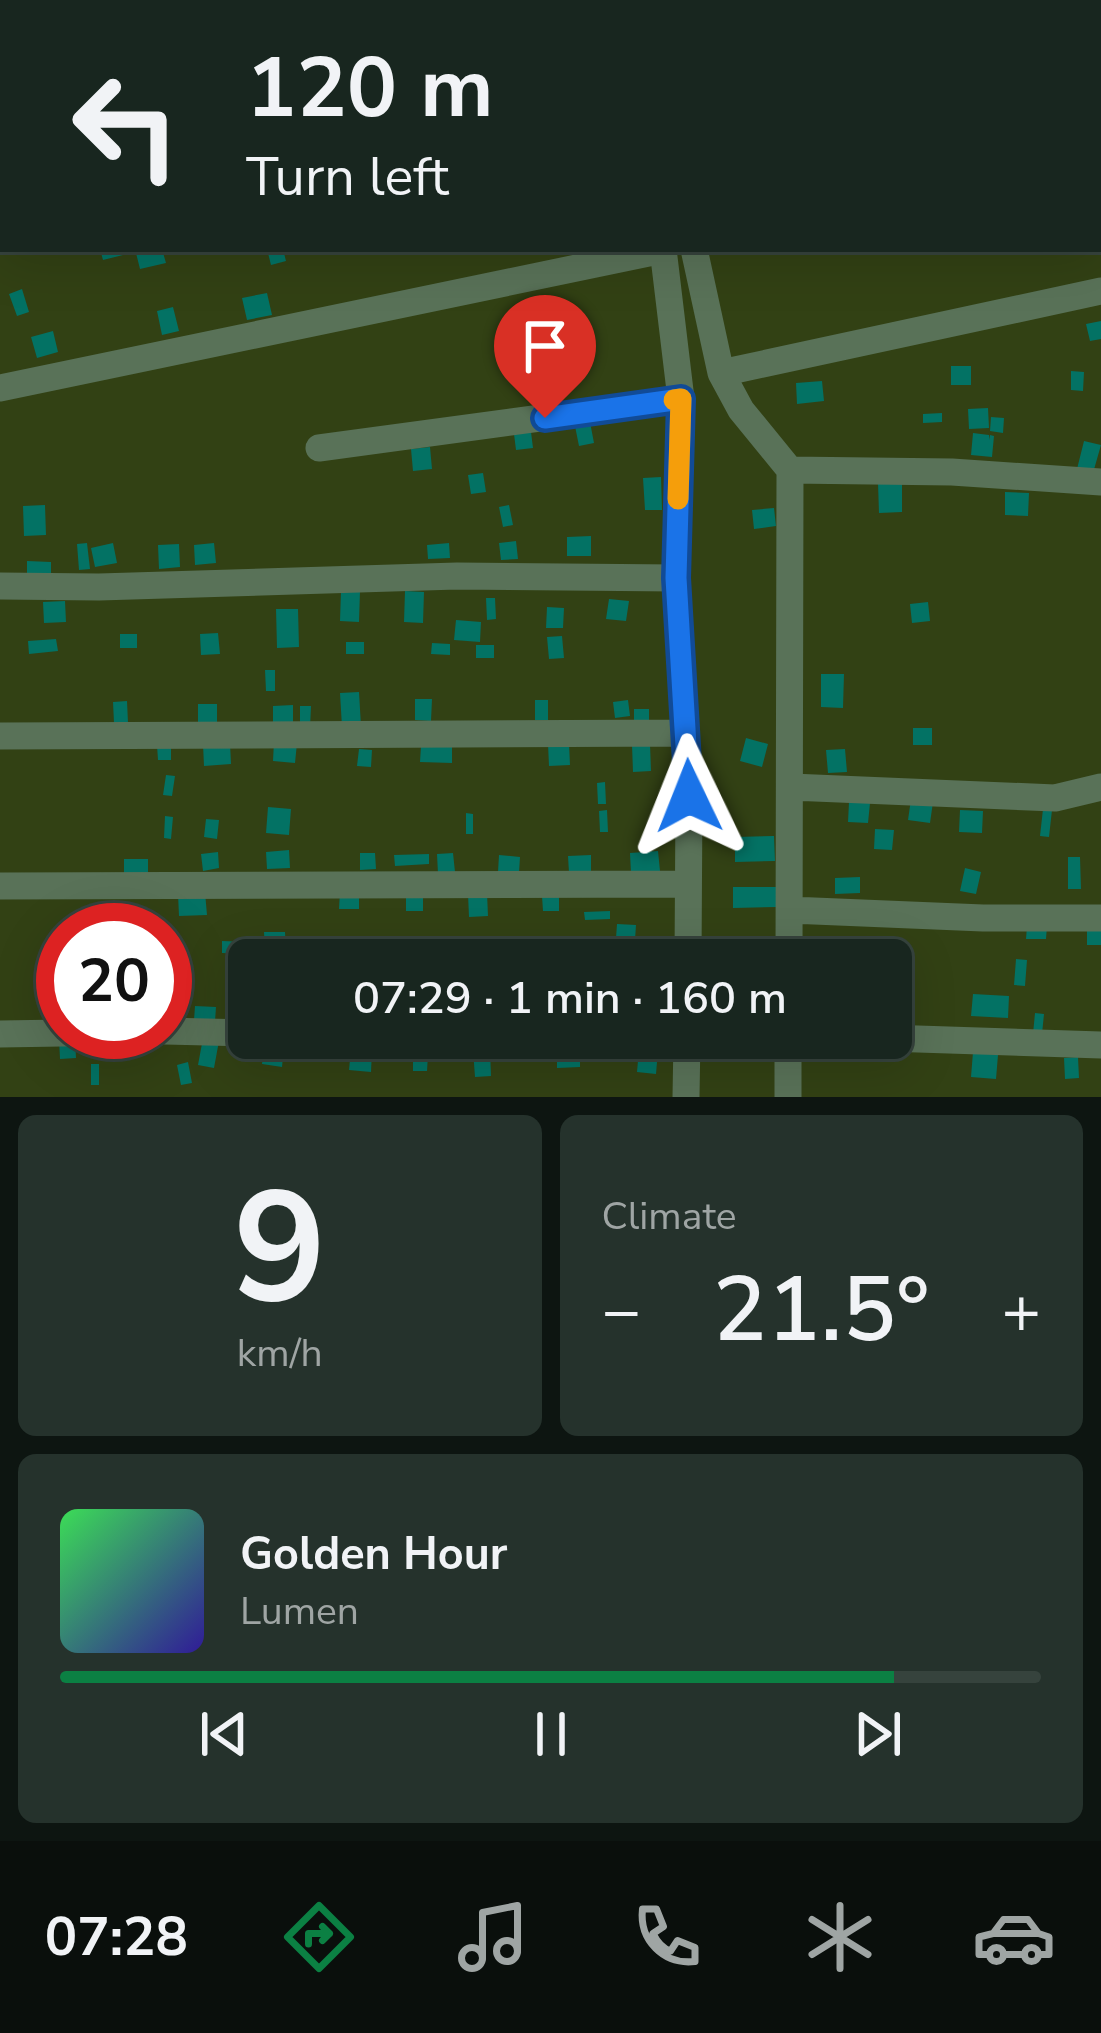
<!DOCTYPE html>
<meta charset="utf-8">
<style>
body{margin:0;font-family:"Nunito Sans",sans-serif;background:#25322c;color:#f1f3f6;height:100vh;display:flex;flex-direction:column;font-size:45px;white-space:nowrap}
*{box-sizing:border-box;margin:0}
p{font-size:39px;color:#9fa5a4}
.icon{flex:none;width:66px;height:66px;fill:none;stroke:currentColor;stroke-width:2;stroke-linecap:round;stroke-linejoin:round}
.map{position:relative;height:1097px;overflow:hidden}
.panel{display:flex;flex-direction:column;gap:18px;padding:18px;background:#0d1511;flex:1}
.panel>*{flex:none}
.hud{position:absolute;left:0px;top:0px;width:1101px;height:252px;box-shadow:0 12px 48px #0002,0 0 0 3px #36433d;background:#18261f;color:#f1f3f6;overflow:hidden}
.speed{position:absolute;left:36px;top:903px;display:flex;gap:24px;font-size:60px;font-weight:700;text-align:center}
.speed>*{display:grid;place-content:center;width:156px;height:156px;border-radius:50%;background:#18261f;box-shadow:0 12px 48px #0002,0 0 0 3px #36433d;line-height:1}
.speed .limit{border:18px solid #d22;background:#fff;color:#111}
.pin{position:absolute;display:grid;place-items:center;width:102px;height:102px;color:#fff;margin:-123px -51px;border-radius:50% 50% 50% 0;rotate:-45deg;box-shadow:0 0 12px #0007}
.pin .icon{rotate:45deg}
.me{position:absolute;width:132px;margin:-66px;rotate:358deg;stroke-linejoin:round;filter:drop-shadow(0 0 9px #0008)}
.turn{display:flex;align-items:center;gap:42px;height:252px;padding:0 48px;font-size:54px}
.turn .icon{width:156px;height:156px;stroke-width:2.5}
.turn b{display:block;font-size:84px;line-height:102px}
.big{font-size:90px;font-weight:600;line-height:1.1}
.panel .card{flex:1;display:flex;flex-direction:column;justify-content:center;gap:18px;min-width:0;padding:0 42px;border-radius:18px;background:#25322c}
.panel .dial{align-items:center;gap:0}
.dial b{font-size:156px;line-height:1}
.song{display:flex;align-items:center;gap:36px}
.cover{width:144px;height:144px;border-radius:18px;background:linear-gradient(135deg,hsl(130 70% 55%),hsl(250 70% 35%))}
.played{height:12px;border-radius:6px;background:linear-gradient(90deg,#0b8043 85%,#36433d 85%)}
.keys{display:flex;justify-content:space-around;direction:ltr}
.heat{display:flex;justify-content:space-between;align-items:center;font-size:66px;direction:ltr}
.panel .tiles{flex:1;display:grid;gap:18px;grid-template-columns:1fr 1fr}
.card:last-child{grid-column:span 2}
.trip{position:absolute;left:228px;top:939px;width:684px;height:120px;border-radius:18px;background:#18261f;box-shadow:0 12px 48px #0002,0 0 0 3px #36433d;font-weight:600;line-height:120px;text-align:center}
.tabs{display:flex;height:192px;justify-content:space-around;align-items:center;background:#0a0f0c;color:#9fa5a4}
.tabs .icon{width:84px;height:84px}
.tabs .active{color:#0b8043}
.tabs b{font-size:54px;color:#f1f3f6}
.map>svg:first-child{display:block}
.green{fill:#324114;fill-rule:evenodd}
.building{fill:#037264}
.lines{fill:none;stroke-linecap:round;stroke-linejoin:round}
.minor{stroke:#597258;stroke-width:27}
.route-casing{stroke:#114b97;stroke-width:30}
.route{stroke:#1a73e8;stroke-width:21}
.slow{stroke:#f59e0b;stroke-width:21}
</style>
<div class="map">
<svg width="1101" height="1097" viewBox="0 0 1101 1097">
<rect width="100%" height="100%" fill="#203329"/>
<!-- green -->
<path class="green" d="M0 0H1101V1097H0ZM3 3H1098V249H3ZM63 930H165V1032H63ZM249 960H891V1038H249Z"/>
<!-- building -->
<path class="building" d="M100 249H121L123 255 103 260Z
M153 249H162L166 263 140 269 136 253Z
M267 249H283L286 261 271 265Z
M22 289 29 312 17 316 9 294Z
M267 293 272 315 247 320 242 298Z
M173 307 179 331 162 335 157 311Z
M1101 321V339L1090 341 1086 324Z
M53 331 58 352 37 358 31 337Z
M951 366H971V385H951Z
M1071 371 1084 372 1083 391 1071 390Z
M822 381 824 401 797 404 796 383Z
M988 408 989 428 969 429 968 409Z
M942 413V422L923 423V414Z
M991 417 1004 418 1003 433 990 431Z
M590 422 594 443 579 446 575 426Z
M531 432 533 448 516 450 514 434Z
M973 433 989 435V440L990 435 994 436 992 457 971 455Z
M1084 441 1101 445 1093 473 1077 469Z
M430 447 432 469 413 471 411 449Z
M483 473 486 492 471 494 468 475Z
M661 477 662 510H645L643 478Z
M902 482V512L879 513 878 483Z
M1005 492 1029 493 1028 516 1005 515Z
M45 505 46 535 24 536 23 506Z
M509 505 513 525 503 527 499 507Z
M774 508 776 526 754 529 752 510Z
M591 536V556H567V537Z
M516 541 518 559 501 560 499 543Z
M87 543 90 569 79 570 77 544Z
M113 543 117 563 95 567 91 548Z
M214 543 216 563 195 565 194 545Z
M449 543 450 558 428 559 427 545Z
M179 544 180 567 159 569 158 545Z
M27 561 51 562V578L27 577Z
M341 591H360L359 622 340 621Z
M405 591 424 592 423 623 404 622Z
M486 598H495L496 619 487 620Z
M609 599 629 601 626 621 606 619Z
M65 601 66 622 44 623 43 602Z
M928 602 930 621 912 623 910 604Z
M547 607 564 608 563 628H546Z
M276 609H298L299 647 277 648Z
M456 620 481 622 480 642 454 640Z
M218 633 220 654 201 655 200 634Z
M120 634H137V648H120Z
M562 636 564 658 549 659 547 637Z
M56 639 58 651 29 654 28 641Z
M346 642H364V654H346Z
M432 643 450 644V655L431 654Z
M476 645H494V658H476Z
M265 670H275V691H266Z
M821 674H844L843 708 821 707Z
M359 692 361 726 342 727 340 693Z
M415 699H432L431 721 415 720Z
M535 700H548V720H535Z
M628 700 630 716 615 718 613 702Z
M127 701 128 723H114L113 702Z
M198 704H217V724H198Z
M293 705V723L273 724V706Z
M300 706H311L310 728H300Z
M634 709H649V722L634 723Z
M913 728H932V745H913Z
M746 738 768 744 762 767 740 761Z
M274 741 297 743 295 763 273 761Z
M230 743 231 764 204 766 203 744Z
M569 743 570 765 549 766 548 744Z
M650 744 651 771 633 772 632 745Z
M157 745H171V760H158Z
M421 746 452 747V763L420 762Z
M359 749 372 750 371 767 357 766Z
M845 749 847 772 828 773 826 750Z
M166 775 175 776 172 796 163 795Z
M605 782 606 804H598L597 783Z
M911 799 933 802 930 823 908 820Z
M849 802 870 803 868 823 848 822Z
M670 805 672 826H663L660 806Z
M268 807 291 809 289 835 266 833Z
M1043 809 1052 810 1049 837 1040 836Z
M607 810 608 832H600L599 811Z
M960 810 983 811 982 833 959 832Z
M466 813 473 814V834H466Z
M165 816 173 817 171 839 164 838Z
M206 819 219 820 217 839 204 837Z
M875 829 894 830 892 850 874 849Z
M774 836 775 861 735 862V837Z
M289 850 290 868 267 869 266 852Z
M658 851 660 871 631 873 630 853Z
M218 852 219 868 203 871 201 854Z
M360 853H375L376 869 360 870Z
M453 853 455 872 438 874 437 854Z
M429 854V864L395 866 394 855Z
M499 855 520 857 519 873 498 872Z
M591 855V873H569L568 856Z
M1068 857H1080L1081 889H1068Z
M124 859H148V876H124Z
M965 868 981 872 976 894 960 891Z
M860 877V893L835 894V878Z
M733 887H777V907L733 908Z
M340 891H359V909H339Z
M205 892 207 915 179 916 178 894Z
M406 893H423V911H406Z
M487 893 488 916 469 917 468 894Z
M559 895V911H543L542 896Z
M610 911V919L585 920 584 912Z
M617 924 636 925 635 940 616 938Z
M1027 926H1047L1046 939H1026Z
M1087 931H1101V945H1087Z
M264 932H285L286 951H265Z
M222 941 249 942V954L222 953Z
M1016 959 1027 960 1025 986 1014 985Z
M973 994 1009 996 1008 1018 971 1016Z
M195 1006 216 1007 215 1022 194 1020Z
M1035 1013 1044 1014 1042 1034H1033Z
M75 1038 76 1058 60 1059 59 1039Z
M203 1038 219 1041 214 1068 198 1065Z
M137 1039 140 1057 121 1058 119 1041Z
M264 1044 284 1046 282 1067 262 1064Z
M351 1049 372 1050 371 1072 349 1070Z
M490 1049 491 1076 475 1077 473 1050Z
M639 1049 658 1050 656 1074 637 1072Z
M580 1052V1067L557 1068V1053Z
M973 1052 998 1055 996 1079 971 1077Z
M413 1054 428 1055 427 1071H413Z
M1078 1057 1079 1078 1065 1079 1064 1058Z
M188 1062 192 1083 181 1085 177 1065Z
M91 1064H99V1085H91Z"/>
<g class="lines">
<!-- minor -->
<path class="minor" d="M573 0 574 3
M633 0V3
M180 3 190 0
M722 3 732 0
M1098 33 1101 32
M0 56 3 55
M0 218 3 217
M663 249 681 399 676 578 689 796 688 960
M694 249 721 373 741 410 790 470 789 960
M721 373 1101 291
M0 388 663 250
M319 448 681 399
M790 470 952 472 1101 482
M0 586 99 587 457 576 676 578
M0 736 686 733
M791 787 1055 798 1101 787
M0 886 688 884
M790 910 983 918H1101
M165 1031 249 1033
M0 1034 124 1032
M379 1038 687 1043
M788 1038V1097
M887 1038 1101 1045
M686 1097 687 1038"/>
</g>
<g class="lines">
<!-- route casing -->
<g class="route-casing">
<path id="route" d="M545 418 681 399 676 578 689 796"/>
</g>
<!-- route -->
<use href="#route" class="route"/>
<!-- slow -->
<path class="slow" d="M674 400 681 399 678 499"/>
</g>
</svg>
<div class="speed"><div class="limit">20</div></div>
<div class="pin" style="left:545px;top:418px;background:#d93025"><svg class="icon" aria-label="arrive" viewBox="0 0 24 24"><path d="M6 21V4h12l-3 4 3 4H6"/></svg></div>
<svg class="me" style="left:689px;top:796px" viewBox="-20 -20 40 40"><path d="M0-17L14 15 0 8-14 15z" fill="#1a73e8" stroke="#fff" stroke-width="4"/></svg>
<div class="trip">07:29 · 1 min · 160 m</div>
<div class="hud">
<div class="turn"><svg class="icon" aria-label="left" viewBox="0 0 24 24"><path d="M17 20v-9H6M10 6l-5 5 5 5"/></svg><div><b>120 m</b>Turn left</div></div>
</div>
</div>
<section class="panel">
<div class="tiles">
<div class="card dial"><b>9</b><p>km/h</p></div>
<div class="card"><p>Climate</p>
<div class="heat"><a>−</a><b class="big">21.5°</b><a>+</a></div>
</div>
<div class="card">
<div class="song"><i class="cover"></i><div><b>Golden Hour</b><p>Lumen</p></div></div>
<div class="played"></div>
<div class="keys"><svg class="icon" aria-label="previous" viewBox="0 0 24 24"><path d="M18 5L8 12l10 7zM5 5v14"/></svg><svg class="icon" aria-label="pause" viewBox="0 0 24 24"><path d="M8 5v14M16 5v14"/></svg><svg class="icon" aria-label="next" viewBox="0 0 24 24"><path d="M6 5l10 7-10 7zM19 5v14"/></svg></div>
</div>
</div>
</section>
<nav class="tabs">
<b>07:28</b>
<svg class="icon active" aria-label="directions" viewBox="0 0 24 24"><path d="M12 3l9 9-9 9-9-9zM9 14v-3h6M13 9l2 2-2 2"/></svg>
<svg class="icon" aria-label="music" viewBox="0 0 24 24"><path d="M9 18V5l10-2v13"/><circle cx="6" cy="18" r="3"/><circle cx="16" cy="16" r="3"/></svg>
<svg class="icon" aria-label="phone" viewBox="0 0 24 24"><path d="M5 4h4l2 5-3 2q2 4 5 5l2-3 5 2v4C11 20 4 13 5 4z"/></svg>
<svg class="icon" aria-label="climate" viewBox="0 0 24 24"><path d="M12 3v18M4 7l16 10M4 17L20 7"/></svg>
<svg class="icon" aria-label="car" viewBox="0 0 24 24"><path d="M5 17H2v-5l4-1 3-4h7l3 4 3 1v5h-3M9 17h6M6 11h13"/><circle cx="7" cy="17" r="2"/><circle cx="17" cy="17" r="2"/></svg>
</nav>
